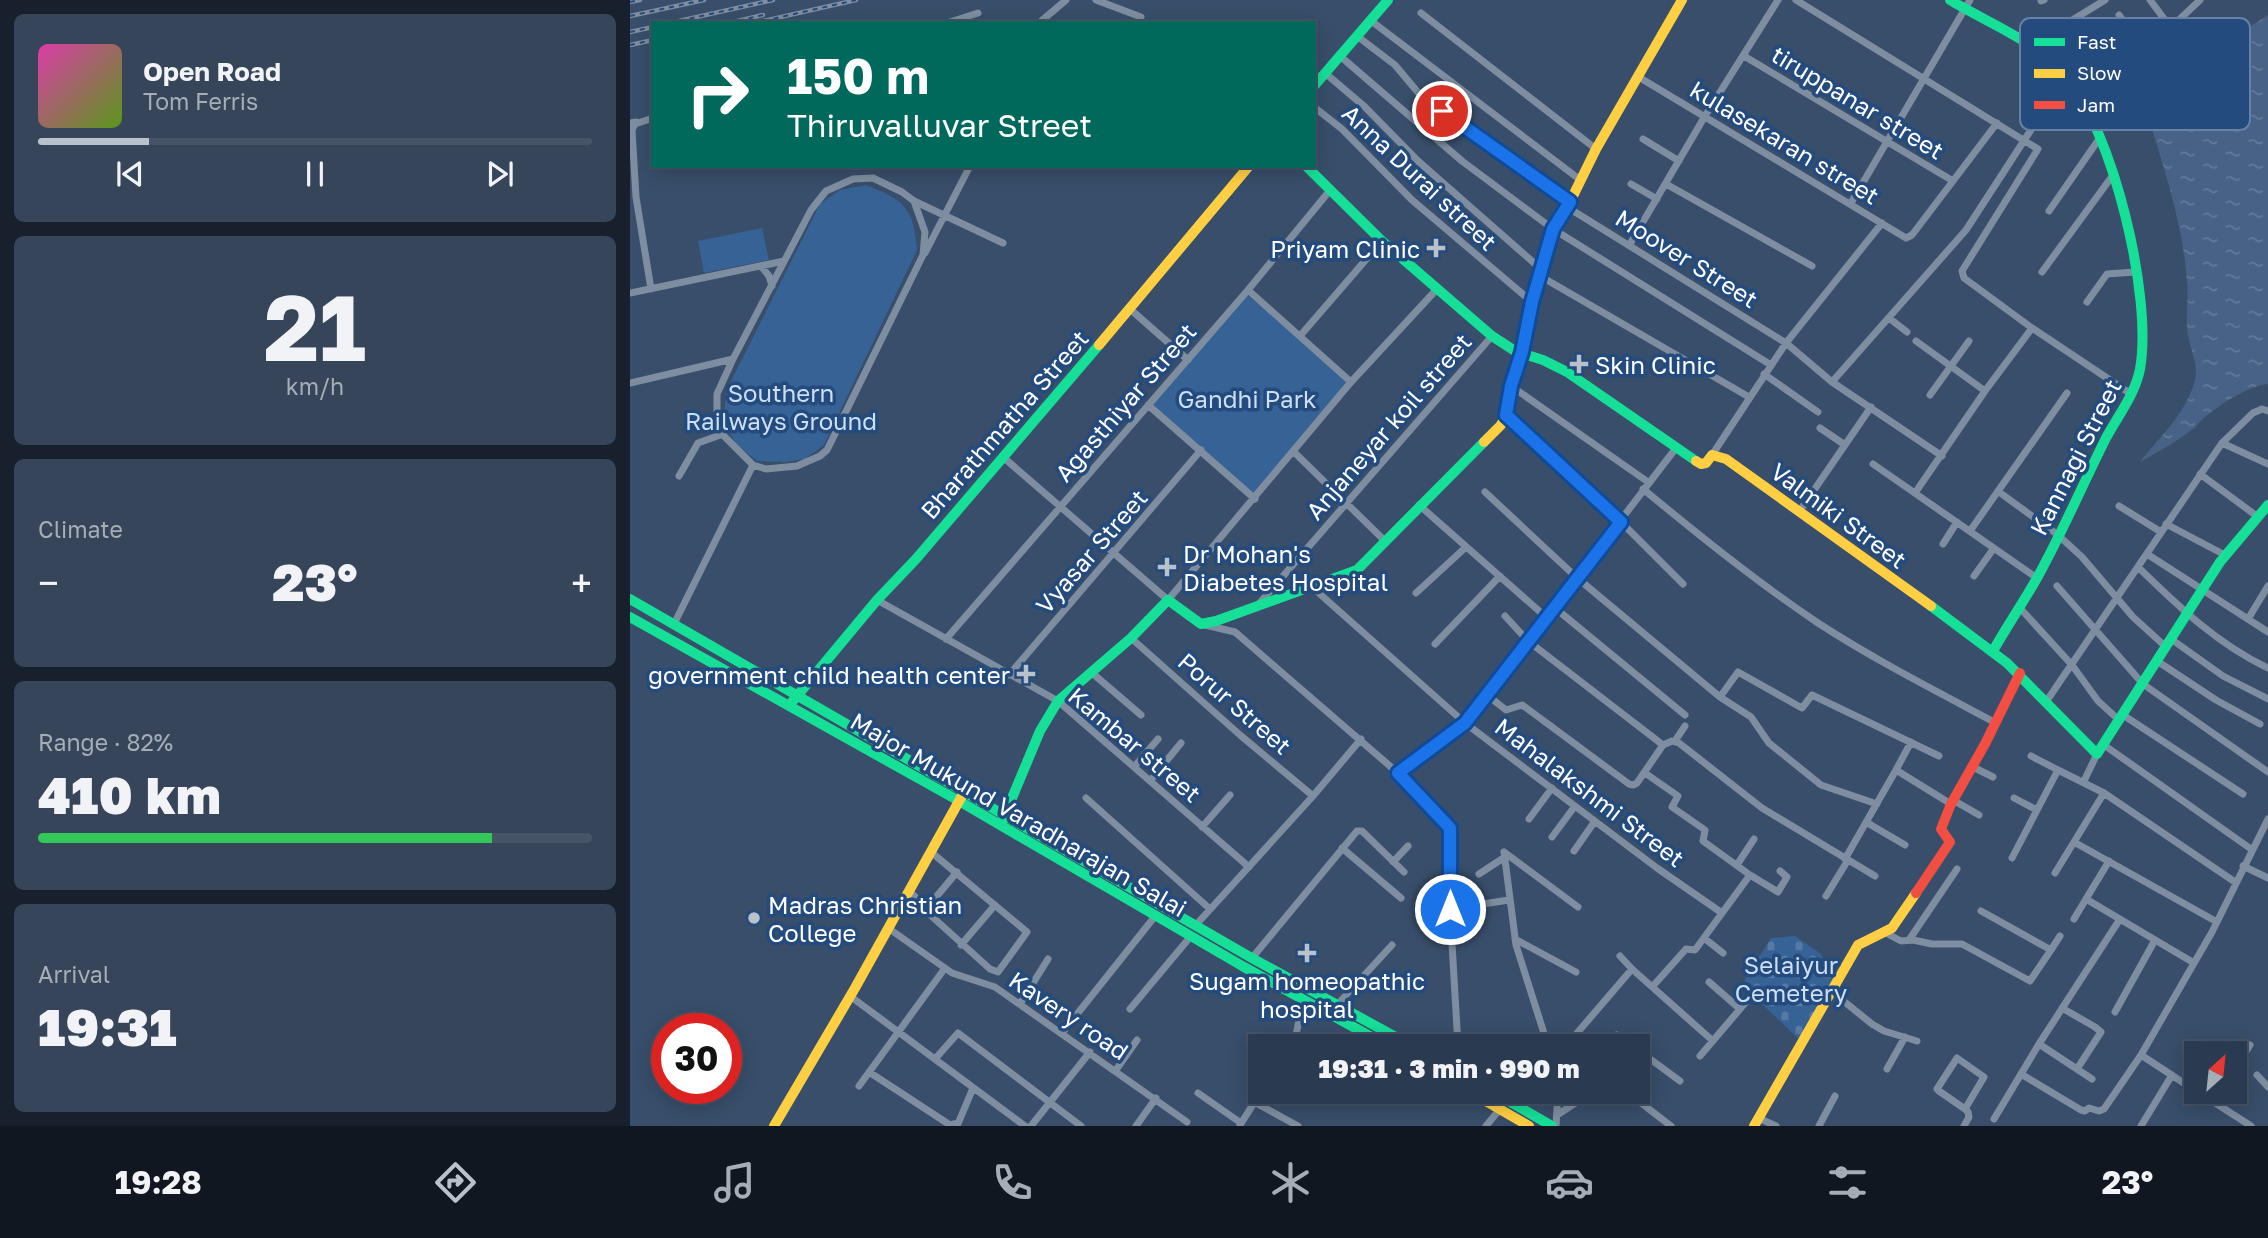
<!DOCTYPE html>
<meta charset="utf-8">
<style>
body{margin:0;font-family:"Golos Text",sans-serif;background:#36455a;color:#f1f3f6;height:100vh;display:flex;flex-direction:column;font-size:26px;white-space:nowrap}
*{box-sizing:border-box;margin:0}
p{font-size:23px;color:#a5adb7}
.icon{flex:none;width:38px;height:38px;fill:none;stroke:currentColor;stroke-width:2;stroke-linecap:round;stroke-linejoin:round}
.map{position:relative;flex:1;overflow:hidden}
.panel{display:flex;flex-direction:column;gap:14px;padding:14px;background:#17202c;width:630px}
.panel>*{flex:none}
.hud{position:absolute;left:21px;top:21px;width:665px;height:147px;border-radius:0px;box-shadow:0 4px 18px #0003,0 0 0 2px #465467;background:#00695c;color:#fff;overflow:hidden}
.needle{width:46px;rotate:27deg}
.tools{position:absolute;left:1554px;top:1041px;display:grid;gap:14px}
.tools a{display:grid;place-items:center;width:63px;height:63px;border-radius:0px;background:#2a3a50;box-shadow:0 4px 18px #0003,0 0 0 2px #465467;font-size:35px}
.speed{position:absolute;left:21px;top:1013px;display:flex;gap:14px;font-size:35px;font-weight:700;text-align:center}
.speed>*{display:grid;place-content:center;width:91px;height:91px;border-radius:50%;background:#2a3a50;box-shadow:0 4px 18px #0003,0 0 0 2px #465467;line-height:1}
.speed .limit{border:10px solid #d22;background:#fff;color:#111}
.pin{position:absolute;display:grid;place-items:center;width:60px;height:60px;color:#fff;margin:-30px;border:4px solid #fff;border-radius:50%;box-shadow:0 2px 7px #0007}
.me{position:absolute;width:77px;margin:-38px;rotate:0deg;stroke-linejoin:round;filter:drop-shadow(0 0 5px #0008)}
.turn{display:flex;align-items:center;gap:24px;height:147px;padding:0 21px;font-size:32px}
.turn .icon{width:91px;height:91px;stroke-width:2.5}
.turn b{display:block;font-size:49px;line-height:60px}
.big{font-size:52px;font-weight:800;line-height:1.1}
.panel .widget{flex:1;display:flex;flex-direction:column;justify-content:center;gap:10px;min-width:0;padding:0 24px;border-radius:10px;background:#36455a}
.panel .dial{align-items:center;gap:0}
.dial b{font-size:91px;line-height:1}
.song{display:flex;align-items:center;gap:21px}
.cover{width:84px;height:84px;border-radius:10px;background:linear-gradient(135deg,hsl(320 70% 55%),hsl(90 70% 35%))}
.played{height:7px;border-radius:4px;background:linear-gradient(90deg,#b9c1cb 20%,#465467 20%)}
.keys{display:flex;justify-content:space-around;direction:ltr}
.heat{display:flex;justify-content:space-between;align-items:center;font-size:38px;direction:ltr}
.charge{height:10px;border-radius:5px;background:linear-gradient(90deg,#34c759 82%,#465467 0)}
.trip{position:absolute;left:618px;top:1034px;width:402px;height:70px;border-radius:0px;background:#2a3a50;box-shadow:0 4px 18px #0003,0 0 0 2px #465467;font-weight:800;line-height:70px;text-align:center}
.menu{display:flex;height:112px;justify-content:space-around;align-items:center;background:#111720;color:#a5adb7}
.menu .icon{width:49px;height:49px}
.menu .on{color:#b9c1cb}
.menu b{font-size:32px;color:#f1f3f6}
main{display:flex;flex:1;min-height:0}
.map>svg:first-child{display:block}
.green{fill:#376295}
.cemetery{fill:url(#cemetery-stones)}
.water{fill:url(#water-ripples)}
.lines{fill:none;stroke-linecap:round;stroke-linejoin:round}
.street{stroke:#7e8ea0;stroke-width:7}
.fast{stroke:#16e098;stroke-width:10}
.slow{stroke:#ffcf43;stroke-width:10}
.jam{stroke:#f24e42;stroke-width:10}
.rail-casing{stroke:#7f8ea0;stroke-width:4.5}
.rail{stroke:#244b7e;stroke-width:2;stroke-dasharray:5;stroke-linecap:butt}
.route-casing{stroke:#114b97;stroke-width:18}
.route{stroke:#1a73e8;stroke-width:12}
.poi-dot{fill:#b9c1cb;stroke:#244b7e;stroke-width:2.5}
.labels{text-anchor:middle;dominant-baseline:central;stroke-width:7;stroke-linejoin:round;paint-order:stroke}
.street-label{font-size:24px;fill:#fff;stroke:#244b7e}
.poi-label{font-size:24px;fill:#fff;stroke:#244b7e;text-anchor:start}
.park-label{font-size:24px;fill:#ccdff5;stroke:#244b7e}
.key{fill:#244b7e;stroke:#6681a5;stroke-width:2}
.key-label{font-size:19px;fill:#fff}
</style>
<main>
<section class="panel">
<div class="widget">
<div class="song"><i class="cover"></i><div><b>Open Road</b><p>Tom Ferris</p></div></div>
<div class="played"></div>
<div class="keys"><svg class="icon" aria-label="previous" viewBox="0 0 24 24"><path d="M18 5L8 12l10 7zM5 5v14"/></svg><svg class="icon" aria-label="pause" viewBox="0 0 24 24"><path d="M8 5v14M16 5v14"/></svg><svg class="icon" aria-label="next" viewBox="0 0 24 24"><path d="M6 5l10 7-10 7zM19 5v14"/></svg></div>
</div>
<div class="widget dial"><b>21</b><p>km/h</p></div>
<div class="widget"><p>Climate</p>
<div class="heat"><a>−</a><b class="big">23°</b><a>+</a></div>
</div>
<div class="widget"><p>Range · 82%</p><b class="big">410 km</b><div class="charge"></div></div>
<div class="widget"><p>Arrival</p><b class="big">19:31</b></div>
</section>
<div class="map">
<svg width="1638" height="1126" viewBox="0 0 1638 1126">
<defs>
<pattern id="cemetery-stones" width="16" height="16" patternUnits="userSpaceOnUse" patternTransform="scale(1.75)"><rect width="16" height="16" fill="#376295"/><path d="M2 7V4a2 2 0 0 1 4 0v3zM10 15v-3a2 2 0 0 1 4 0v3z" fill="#557aa5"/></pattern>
<pattern id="water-ripples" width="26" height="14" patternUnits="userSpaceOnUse" patternTransform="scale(1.75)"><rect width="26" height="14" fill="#476286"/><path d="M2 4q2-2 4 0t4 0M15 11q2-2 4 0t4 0" fill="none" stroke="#637a98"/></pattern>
</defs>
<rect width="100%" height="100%" fill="#384e6a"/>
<!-- green -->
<path class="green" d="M236 185C274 200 284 208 287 250L194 445 175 459 155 462 127 461 106 444 93 420 97 389 190 204 210 190Z
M132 228 139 260 74 273 68 241Z
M615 293 720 381 625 499 518 405Z"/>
<!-- cemetery -->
<path class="cemetery" d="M1165 936 1191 954 1204 982 1170 1040 1112 985 1141 938Z"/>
<!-- water -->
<path class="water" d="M1638 15V384C1617 386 1591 404 1574 418 1570 421 1567 426 1563 429 1546 442 1528 452 1510 462 1527 440 1551 418 1561 392 1572 367 1562 358 1558 335 1555 317 1559 299 1557 281 1553 225 1535 172 1519 119L1552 94 1557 85 1574 84C1585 46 1607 35 1638 15Z"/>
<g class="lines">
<!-- street -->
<path class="street" d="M466 0 511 17
M1166 0 1408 149 1332 271 1334 278 1402 328 1501 394
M1520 0 1541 28
M1411 1 1414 0
M791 13 966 149
M1489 15 1516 53
M740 20 949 179
M317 23 348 13
M409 23 436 0
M1431 27 1475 0
M1464 31 1494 74
M727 36 765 65 791 96 940 202
M710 56 832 161 923 229 1141 365
M1114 56 1323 181
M695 73 735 107 788 161 912 270
M1007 76 1276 238 1282 235 1367 123
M684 107 712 129 782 200 902 302
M1457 107 1570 0
M0 123 6 122 2 130 6 197 21 289
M5 124 23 118
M1013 139 1049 161
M1001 184 1027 199
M1036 184 1182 266
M284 201 295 232 293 255 197 450 190 456 167 466 136 469 123 465 94 436 87 413V394L103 359 181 210 196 191 223 179 243 178 272 192 284 201 373 243
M1221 203 1340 0
M937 207 1156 343 1202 382 1336 230 1436 76
M1419 211 1469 139
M1000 244 1075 116 1148 0
M295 253 340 166
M131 266 139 276 142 286
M1412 272 1483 175
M910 276 1119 397
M618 290 721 382
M0 293 154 261
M1457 302 1477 274 1505 272
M500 309 558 360
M1259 318 1277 332
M670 336 752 241
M1286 341 1355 391
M1134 374 1188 412
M1202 382 1312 456
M0 383 103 359
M881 386 1018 482
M1300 395 1339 341
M518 405 625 499
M876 415 991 522 1053 584
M1190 428 1215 445
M1592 443 1638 464
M664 452 755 541
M1082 455 1156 343 1252 223
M373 457 538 600 721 382 807 289
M1243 464 1407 578
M1570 474 1628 517
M49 476 68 443 93 434
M1013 489C1070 536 1127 582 1188 623 1245 660 1306 691 1366 723
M855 492 946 577 1090 697 1121 717 1139 743 1191 785 1247 804
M1369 492 1428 535 1452 557 1503 617 1536 647
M1285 493 1355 391 1402 328
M789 505 917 618
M1489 506 1531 532
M1169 512 1241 407
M1536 524 1595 555
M1340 531 1437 393
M1313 544 1327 522
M1517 554 1638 632
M1508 567C1548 606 1587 644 1638 668
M1344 576 1364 548
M1427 586 1513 684 1638 772
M682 587 835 723 1027 868 1092 913
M786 593 836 547
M247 600 428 701 619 867
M627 606 862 336
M1389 607 1442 665 1468 701 1490 721
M925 608 1055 715
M875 616 898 641 1033 745 1042 741 1049 743 1132 808 1245 876
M1618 619 1638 586
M44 624 123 465
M575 625 605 632 768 773 820 828V909L828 1046
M501 638 610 735 683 796
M316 639 618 290 701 189
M1541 639 1593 676 1638 699
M805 644 870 576
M1527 661 1586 700 1630 724
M461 672 511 715
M379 675 571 450
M857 695 876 710 892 705 895 707 999 784 1003 785 1007 783 1033 745
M1090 697 1108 672 1172 708 1182 695 1309 756
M1416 702 1592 443 1623 413 1632 409 1638 411
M1493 715 1613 794
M1045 741 1055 726
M1474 745 1621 849
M1401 756 1428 770
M1341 766 1363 777
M504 767 528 739
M1266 770 1281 742
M768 773 835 723 1046 448
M1015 773 1048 796 1042 807 1075 830 1073 841 1120 875 1148 892 1157 877 1150 871
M520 781 551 743
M1454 781 1467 754
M456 798 580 909
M1384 798 1407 810
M1323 800 1349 815
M899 819 922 788
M1236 822 1275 845
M572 827 600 795
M922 837 945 806
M1444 842 1587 922
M712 848 771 898
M944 851 965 821
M301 852 397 932 368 972 360 969 297 912V908L327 872
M874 852 886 945 918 1046
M874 852 948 907
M1382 858 1428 770 1474 793 1605 882
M1215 859 1266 770 1321 804
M1479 861 1456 899 1564 963
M763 862 778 846
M1107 865 1124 839
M1613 866 1638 878
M1425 873 1474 793
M849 874 875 857
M279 891 297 908
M1196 896 1218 860
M820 909 879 900
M1444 919 1456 899
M790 921 820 892
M565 926 683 796 731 739
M258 928 322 973 365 987 557 1122
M1254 932 1271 941 1283 940 1302 944H1332L1400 981 1421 950 1351 911
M1074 938 1093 953
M885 939 946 972
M1279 940 1327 869
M331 945 365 905
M1421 950 1430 936
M990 956 1002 969 1083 1041
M622 958 727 831H732L774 872
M1023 986 1056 949 1065 950 1120 875
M1201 991 1242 1024 1254 1031 1287 1041
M220 996 395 1126
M390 1004 418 959
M707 1005 762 945
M1432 1008 1465 1027 1471 1032 1447 1069
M500 1009 561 936
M1110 1009 1118 1000
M1485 1012 1525 940
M432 1033 526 915
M1409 1044 1462 1079
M664 1046 673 999
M936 1046 1002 969
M981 1046 987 1035 1003 1046
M1008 1050 1050 1081
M1070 1056 1110 1009 1079 982
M305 1059 328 1033 451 1126
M1257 1069 1275 1037
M486 1070 507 1040
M1605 1070 1620 1045
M239 1072 320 1125 328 1123
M1391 1074 1451 1110 1455 1111 1459 1108 1469 1111 1474 1109 1511 1055
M1627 1075 1638 1087
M229 1086 315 968
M1566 1091 1511 1055 1582 932 1638 819
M1568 1092 1621 1126
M568 1093 611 1123
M998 1093 1041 1126
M624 1102 668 1126
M1585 1103 1591 1092
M927 1115 950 1100 954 1092
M1128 1118 1146 1126
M1364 1119 1409 1044 1490 919
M610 1125 631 1092
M327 1126 343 1088
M401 1126 460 1052
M506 1126 526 1098
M856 1126 870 1109
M926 1126 928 1092
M1189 1126 1205 1096
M1334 1126 1339 1117 1338 1112 1335 1109 1309 1091 1307 1089 1327 1058 1354 1077 1335 1109
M1511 1126 1542 1075"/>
<!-- fast -->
<path class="fast" d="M1320 0C1358 23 1406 41 1435 75 1483 131 1523 297 1510 369 1505 395 1487 417 1475 440 1452 486 1432 533 1407 578 1393 603 1377 626 1363 651
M684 86 758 0
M676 166 752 241 862 336 885 351 913 360 937 372 1066 461
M0 599 620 957 782 1046
M1301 606 1377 663 1467 754 1590 562 1638 505
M0 617 329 801 614 967 758 1046
M162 702 247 600 286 559 469 345
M372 822 410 731 428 701 501 638 538 600 571 624 586 621 727 570 854 442
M863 1092 922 1126"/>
<!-- slow -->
<path class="slow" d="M469 345 619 166
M854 442 871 425 876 415 881 386 892 352 902 302 923 229 940 202 966 149 1052 0
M1066 461 1071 464 1076 463 1082 455 1096 459 1301 606
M840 1092 899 1126
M144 1126 225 988 333 794
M1124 1126 1228 945 1262 928 1286 893"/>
<!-- jam -->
<path class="jam" d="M1286 893 1320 842 1311 829 1321 804 1355 744 1390 673"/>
<!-- rail casing -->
<g class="rail-casing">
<path id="rail" d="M0 2 10 0
M0 16 74 0
M40 23 143 0
M99 23 133 15
M124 23 226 0
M0 32 23 27
M0 45 23 40"/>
</g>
<!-- rail -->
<use href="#rail" class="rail"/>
</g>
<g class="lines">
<!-- route casing -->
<g class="route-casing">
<path id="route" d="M812 111 940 202 923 229 902 302 892 352 881 386 876 415 991 522 835 723 768 773 820 828V909"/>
</g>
<!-- route -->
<use href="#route" class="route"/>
</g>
<!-- markers -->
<g class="poi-dot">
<path d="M802.5 237.5h7v7h7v7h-7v7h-7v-7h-7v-7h7z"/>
<path d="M945.5 353.5h7v7h7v7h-7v7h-7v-7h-7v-7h7z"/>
<path d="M533.5 556.5h7v7h7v7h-7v7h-7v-7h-7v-7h7z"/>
<path d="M392.5 663.5h7v7h7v7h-7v7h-7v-7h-7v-7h7z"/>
<circle cx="124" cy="918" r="7"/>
<path d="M673.5 942.5h7v7h7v7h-7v7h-7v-7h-7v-7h7z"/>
</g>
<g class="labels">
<!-- street labels -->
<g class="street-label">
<text transform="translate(1228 102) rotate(31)">tiruppanar street</text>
<text transform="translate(1155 142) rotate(31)">kulasekaran street</text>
<text transform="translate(790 177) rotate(43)">Anna Durai street</text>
<text transform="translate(1057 258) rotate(32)">Moover Street</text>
<text transform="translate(495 402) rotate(-49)">Agasthiyar Street</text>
<text transform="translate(374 424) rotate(-49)">Bharathmatha Street</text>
<text transform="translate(758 426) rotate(-49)">Anjaneyar koil street</text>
<text transform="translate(1445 457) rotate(-63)">Kannagi Street</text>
<text transform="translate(1209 515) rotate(36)">Valmiki Street</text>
<text transform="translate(461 551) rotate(-49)">Vyasar Street</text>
<text transform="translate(605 703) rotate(41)">Porur Street</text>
<text transform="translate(505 744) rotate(40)">Kambar street</text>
<text transform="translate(960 792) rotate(37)">Mahalakshmi Street</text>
<text transform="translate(389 814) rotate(30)">Major Mukund Varadharajan Salai</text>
<text transform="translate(439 1015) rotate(34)">Kavery road</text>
</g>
<!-- poi labels -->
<g class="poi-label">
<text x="790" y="248" text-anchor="end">Priyam Clinic</text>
<text x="965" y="364">Skin Clinic</text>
<text x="553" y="553">Dr Mohan's<tspan x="553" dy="28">Diabetes Hospital</tspan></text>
<text x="380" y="674" text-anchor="end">government child health center</text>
<text x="138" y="904">Madras Christian<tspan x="138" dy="28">College</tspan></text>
<text x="677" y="980" text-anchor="middle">Sugam homeopathic<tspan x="677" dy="28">hospital</tspan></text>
</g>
<!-- park labels -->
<g class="park-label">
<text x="151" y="392">Southern<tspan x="151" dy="28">Railways Ground</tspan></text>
<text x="617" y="398">Gandhi Park</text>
<text x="1161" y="964">Selaiyur<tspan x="1161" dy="28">Cemetery</tspan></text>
</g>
</g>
<!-- legend -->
<rect x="1390" y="18" width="230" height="112" rx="10" class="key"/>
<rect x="1404" y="38" width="31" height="8" fill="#16e098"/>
<rect x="1404" y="69" width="31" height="9" fill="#ffcf43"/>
<rect x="1404" y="101" width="31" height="8" fill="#f24e42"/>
<g class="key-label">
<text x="1447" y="49">Fast</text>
<text x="1447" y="80">Slow</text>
<text x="1447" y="112">Jam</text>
</g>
</svg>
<div class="tools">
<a><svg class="needle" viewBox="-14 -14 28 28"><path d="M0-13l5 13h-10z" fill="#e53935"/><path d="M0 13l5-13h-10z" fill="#a5adb7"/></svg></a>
</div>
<div class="speed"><div class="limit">30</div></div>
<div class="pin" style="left:812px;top:111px;background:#d93025"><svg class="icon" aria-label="arrive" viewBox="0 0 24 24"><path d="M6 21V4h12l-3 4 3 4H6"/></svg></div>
<svg class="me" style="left:820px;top:909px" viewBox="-20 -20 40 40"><circle r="17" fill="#1a73e8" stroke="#fff" stroke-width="3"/><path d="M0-11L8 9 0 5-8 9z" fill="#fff"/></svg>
<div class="trip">19:31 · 3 min · 990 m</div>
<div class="hud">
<div class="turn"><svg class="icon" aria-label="right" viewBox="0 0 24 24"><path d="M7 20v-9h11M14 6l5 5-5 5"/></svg><div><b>150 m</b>Thiruvalluvar Street</div></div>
</div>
</div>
</main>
<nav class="menu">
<b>19:28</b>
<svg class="icon on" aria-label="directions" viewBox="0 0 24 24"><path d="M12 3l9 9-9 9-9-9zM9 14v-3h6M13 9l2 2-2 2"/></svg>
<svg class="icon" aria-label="music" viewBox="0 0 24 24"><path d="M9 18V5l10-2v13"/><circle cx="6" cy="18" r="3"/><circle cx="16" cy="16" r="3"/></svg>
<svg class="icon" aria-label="phone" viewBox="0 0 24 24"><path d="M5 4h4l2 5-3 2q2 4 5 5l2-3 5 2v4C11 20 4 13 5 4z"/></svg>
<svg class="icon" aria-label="climate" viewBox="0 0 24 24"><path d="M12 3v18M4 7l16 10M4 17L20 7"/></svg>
<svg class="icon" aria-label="car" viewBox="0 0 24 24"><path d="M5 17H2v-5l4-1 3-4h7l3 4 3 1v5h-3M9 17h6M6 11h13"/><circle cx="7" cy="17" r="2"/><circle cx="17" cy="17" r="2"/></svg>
<svg class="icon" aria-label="filters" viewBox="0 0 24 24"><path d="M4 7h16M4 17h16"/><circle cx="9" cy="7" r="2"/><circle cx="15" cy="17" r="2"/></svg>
<b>23°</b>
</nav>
